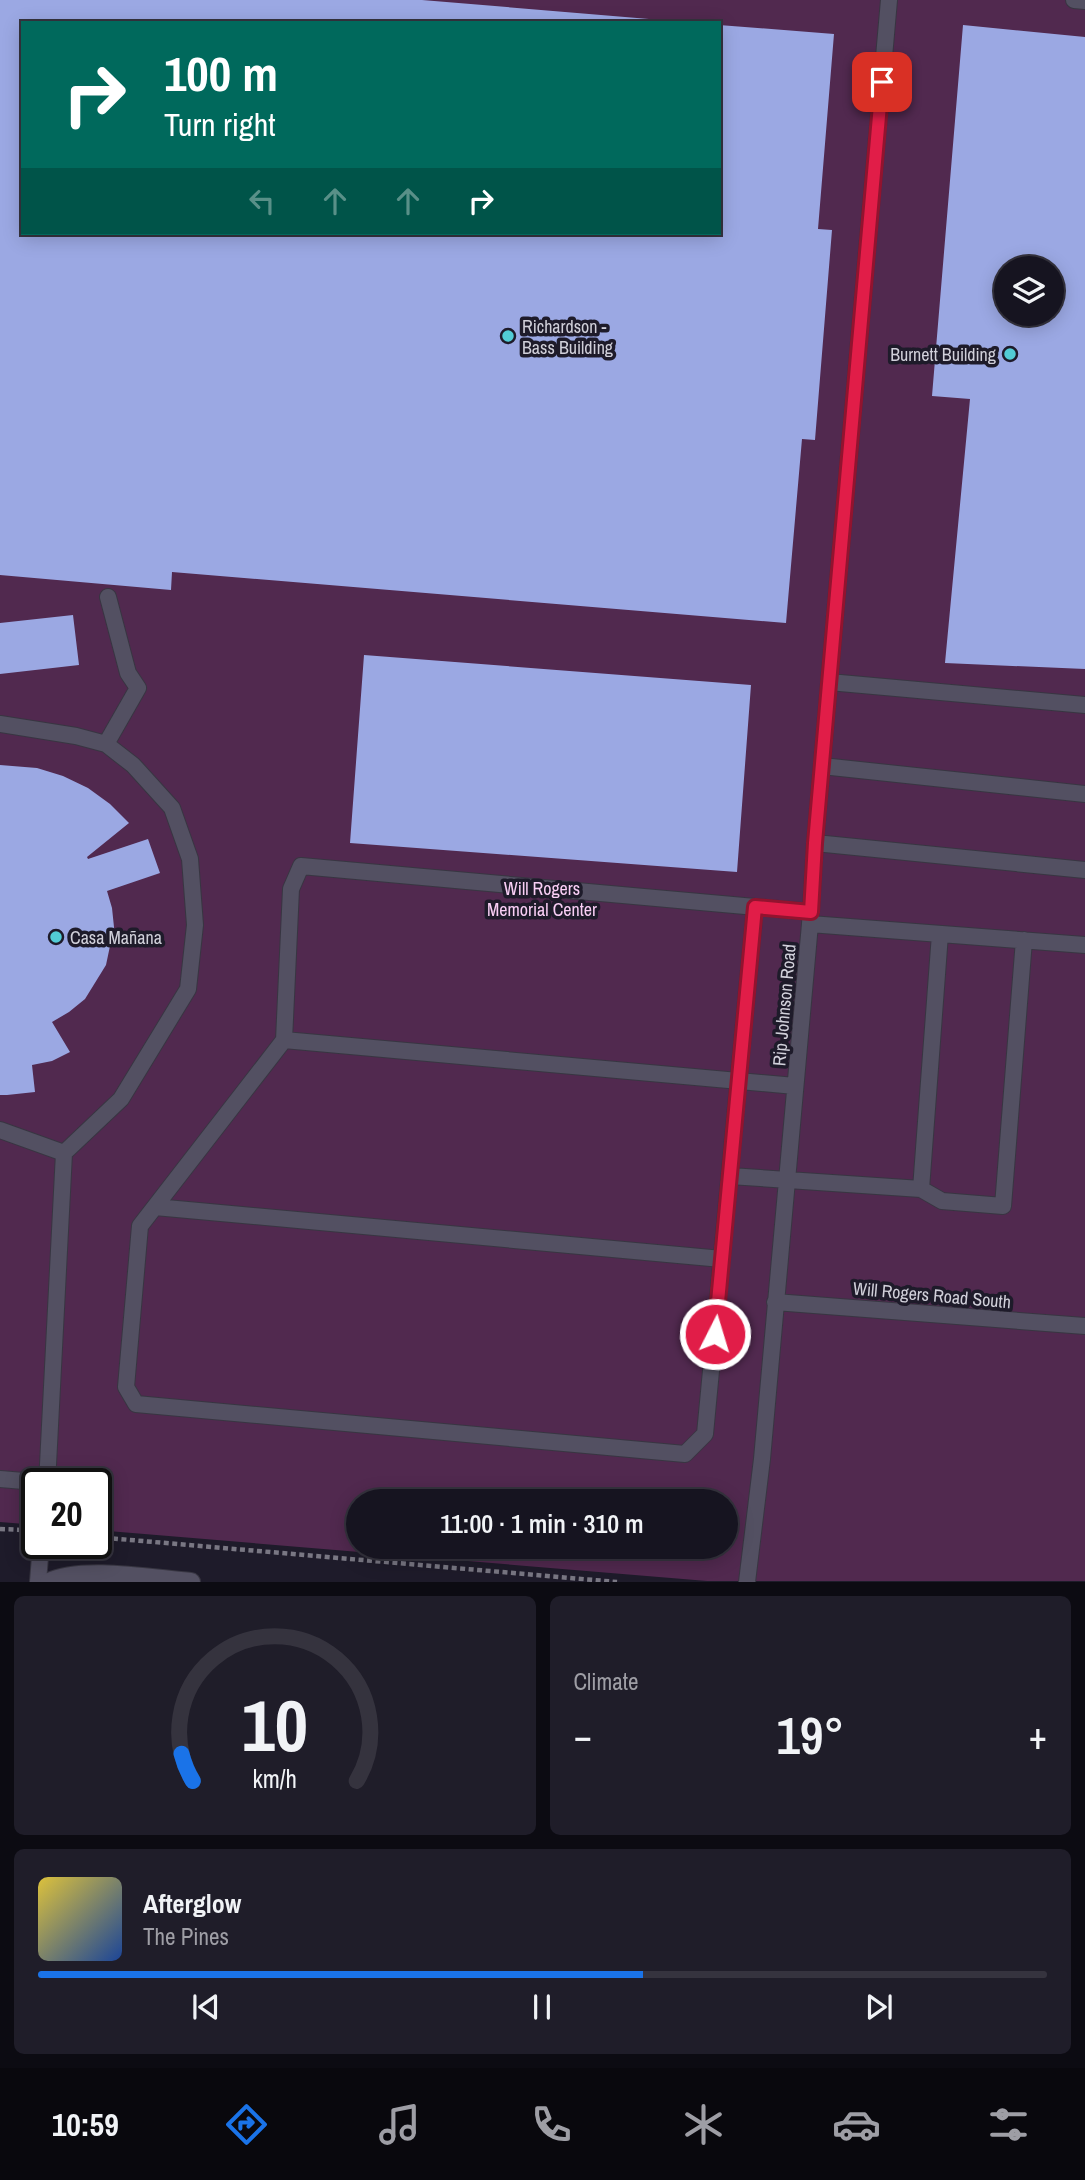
<!DOCTYPE html>
<meta charset="utf-8">
<style>
body{margin:0;font-family:"Archivo Narrow",sans-serif;background:#1f1d29;color:#f1f3f6;height:100vh;display:flex;flex-direction:column;font-size:26px;white-space:nowrap}
*{box-sizing:border-box;margin:0}
p{font-size:23px;color:#9e9ea5}
.icon{flex:none;width:38px;height:38px;fill:none;stroke:currentColor;stroke-width:2;stroke-linecap:round;stroke-linejoin:round}
.map{position:relative;height:1582px;overflow:hidden}
.side{display:flex;flex-direction:column;gap:14px;padding:14px;background:#0c0b12;flex:1}
.side>*{flex:none}
.hud{position:absolute;left:21px;top:21px;width:700px;height:214px;border-radius:0px;box-shadow:0 4px 18px #0003,0 0 0 2px #35333e;background:#00695c;color:#fff;overflow:hidden}
.buttons{position:absolute;left:994px;top:256px;display:grid;gap:14px}
.buttons a{display:grid;place-items:center;width:70px;height:70px;border-radius:50%;background:#161420;box-shadow:0 4px 18px #0003,0 0 0 2px #35333e;font-size:35px}
.speed{position:absolute;left:21px;top:1468px;display:flex;gap:14px;font-size:35px;font-weight:700;text-align:center}
.speed>*{display:grid;place-content:center;width:91px;height:91px;border-radius:50%;background:#161420;box-shadow:0 4px 18px #0003,0 0 0 2px #35333e;line-height:1}
.speed .limit{border:4px solid #111;border-radius:10px;background:#fff;color:#111}
.pin{position:absolute;display:grid;place-items:center;width:60px;height:60px;color:#fff;margin:-30px;border-radius:14px;box-shadow:0 4px 10px #0006}
.me{position:absolute;width:77px;margin:-38px;rotate:5deg;stroke-linejoin:round;filter:drop-shadow(0 0 5px #0008)}
.turn{display:flex;align-items:center;gap:24px;height:147px;padding:0 28px;font-size:32px}
.turn .icon{width:91px;height:91px;stroke-width:2.5}
.turn b{display:block;font-size:49px;line-height:60px}
.lanes{display:flex;align-items:center;height:66px;padding:0 28px;background:#0003;justify-content:center;gap:35px;direction:ltr}
.lanes .off{opacity:.35}
.big{font-size:52px;font-weight:600;line-height:1.1}
.side .tile{flex:1;display:flex;flex-direction:column;justify-content:center;gap:10px;min-width:0;padding:0 24px;border-radius:10px;background:#1f1d29}
.side .dial{align-items:center;gap:0}
.dial svg{height:182px;overflow:visible;fill:none;stroke:#35333e;stroke-width:7;stroke-linecap:round;text-anchor:middle}
.dial text{fill:#f1f3f6;stroke:none}
.song{display:flex;align-items:center;gap:21px}
.cover{width:84px;height:84px;border-radius:10px;background:linear-gradient(135deg,hsl(50 70% 55%),hsl(220 70% 35%))}
.played{height:7px;border-radius:4px;background:linear-gradient(90deg,#1a73e8 60%,#35333e 60%)}
.keys{display:flex;justify-content:space-around;direction:ltr}
.heat{display:flex;justify-content:space-between;align-items:center;font-size:38px;direction:ltr}
.side .tiles{flex:1;display:grid;gap:14px;grid-template-columns:1fr 1fr}
.tile:last-child{grid-column:span 2}
.trip{position:absolute;left:346px;top:1489px;width:392px;height:70px;border-radius:35px;background:#161420;box-shadow:0 4px 18px #0003,0 0 0 2px #35333e;font-weight:600;line-height:70px;text-align:center}
.dock{display:flex;height:112px;justify-content:space-around;align-items:center;background:#09080d;color:#9e9ea5}
.dock .icon{width:49px;height:49px}
.dock .on{color:#1a73e8}
.dock b{font-size:32px;color:#f1f3f6}
.map>svg:first-child{display:block}
.green{fill:#51294f;fill-rule:evenodd}
.building{fill:#9ba8e3;fill-rule:evenodd}
.lines{fill:none;stroke-linecap:round;stroke-linejoin:round}
.service-casing{stroke:#383642;stroke-width:18}
.secondary-casing{stroke:#383642;stroke-width:20}
.path{stroke:#797783;stroke-width:4.5;stroke-dasharray:5 3.5;stroke-linecap:butt}
.service{stroke:#535062;stroke-width:16}
.secondary{stroke:#535062;stroke-width:18}
.route-casing{stroke:#92132f;stroke-width:18}
.route{stroke:#e11d48;stroke-width:12}
.poi-dot{fill:#52ccd5;stroke:#1e1b2a;stroke-width:2.5}
.labels{text-anchor:middle;dominant-baseline:central;stroke-width:7;stroke-linejoin:round;paint-order:stroke}
.poi-label{font-size:18px;fill:#d1d0da;stroke:#1e1b2a;text-anchor:start}
.park-label{font-size:18px;fill:#f9cef5;stroke:#1e1b2a}
.street-label{font-size:18px;fill:#d1d0da;stroke:#1e1b2a}
</style>
<div class="map">
<svg width="1085" height="1582" viewBox="0 0 1085 1582">
<rect width="100%" height="100%" fill="#1e1b2a"/>
<!-- green -->
<path class="green" d="M0 0H1085V1581H707L96 1530V1484H37V1525L0 1522ZM23 23H719V233H23ZM1006 268H1052V313H1006ZM359 1502H726V1547H359Z"/>
<!-- building -->
<path class="building" d="M0 0H422L673 21V23H23V233H719V25L834 34 818 229 832 230 815 440 802 439 786 623 172 572 171 590 0 575Z
M963 25 1085 37V669L945 663 970 399 932 396ZM1006 268H1052V313H1006Z
M73 615 79 665 0 674V623Z
M364 655 751 685 737 872 350 843Z
M0 765 37 768 63 776 88 788 110 804 129 823 87 857 88 859 148 839 160 873 107 891 112 908 114 927 106 965 85 999 69 1012 52 1022 70 1052 52 1061 32 1065 35 1092 7 1095H0Z"/>
<g class="lines">
<!-- service casing -->
<g class="service-casing">
<path id="service" d="M1074 0 1085 1
M829 682 1085 705
M0 724 76 736 106 744 133 765 172 808 190 859 195 925 188 989 121 1099 64 1153 47 1484
M106 744 138 688 128 673 108 597
M822 766 1085 794
M815 843 1085 870
M755 907 705 1434 685 1454 136 1404 126 1387 140 1226 284 1040 291 889 301 866 811 912
M810 924 1085 945
M284 1040 795 1086
M0 1130 64 1153
M730 1176 921 1189 940 934
M921 1189 942 1201 1003 1206 1024 940
M155 1207 722 1259
M775 1302 1085 1326
M0 1479 47 1483
M38 1582 41 1544
M747 1582 762 1459 810 924 815 843 889 0"/>
</g>
<!-- secondary casing -->
<g class="secondary-casing">
<path id="secondary" d="M49 1582C82 1566 153 1579 191 1582"/>
</g>
<!-- path -->
<path class="path" d="M0 1529 24 1530
M96 1537 617 1582"/>
<!-- service -->
<use href="#service" class="service"/>
<!-- secondary -->
<use href="#secondary" class="secondary"/>
</g>
<g class="lines">
<!-- route casing -->
<g class="route-casing">
<path id="route" d="M715 1334 755 907 811 912 815 843 882 82"/>
</g>
<!-- route -->
<use href="#route" class="route"/>
</g>
<!-- markers -->
<g class="poi-dot">
<circle cx="508" cy="336" r="7"/>
<circle cx="1010" cy="354" r="7"/>
<circle cx="56" cy="937" r="7"/>
</g>
<g class="labels">
<!-- poi labels -->
<g class="poi-label">
<text x="522" y="326">Richardson -<tspan x="522" dy="21">Bass Building</tspan></text>
<text x="996" y="354" text-anchor="end">Burnett Building</text>
<text x="70" y="937">Casa Mañana</text>
</g>
<!-- park labels -->
<g class="park-label">
<text x="542" y="888">Will Rogers<tspan x="542" dy="21">Memorial Center</tspan></text>
</g>
<!-- street labels -->
<g class="street-label">
<text transform="translate(784 1005) rotate(-85)">Rip Johnson Road</text>
<text transform="translate(932 1295) rotate(5)">Will Rogers Road South</text>
</g>
</g>
</svg>
<div class="buttons">
<a><svg class="icon" aria-label="layers" viewBox="0 0 24 24"><path d="M12 4l9 5-9 5-9-5zM3 14l9 5 9-5"/></svg></a>
</div>
<div class="speed"><div class="limit">20</div></div>
<div class="pin" style="left:882px;top:82px;background:#d93025"><svg class="icon" aria-label="arrive" viewBox="0 0 24 24"><path d="M6 21V4h12l-3 4 3 4H6"/></svg></div>
<svg class="me" style="left:715px;top:1334px" viewBox="-20 -20 40 40"><circle r="17" fill="#e11d48" stroke="#fff" stroke-width="3"/><path d="M0-11L8 9 0 5-8 9z" fill="#fff"/></svg>
<div class="trip">11:00 · 1 min · 310 m</div>
<div class="hud">
<div class="turn"><svg class="icon" aria-label="right" viewBox="0 0 24 24"><path d="M7 20v-9h11M14 6l5 5-5 5"/></svg><div><b>100 m</b>Turn right</div></div>
<div class="lanes"><svg class="icon off" aria-label="left" viewBox="0 0 24 24"><path d="M17 20v-9H6M10 6l-5 5 5 5"/></svg><svg class="icon off" aria-label="ahead" viewBox="0 0 24 24"><path d="M12 20V5M6 11l6-6 6 6"/></svg><svg class="icon off" aria-label="ahead" viewBox="0 0 24 24"><path d="M12 20V5M6 11l6-6 6 6"/></svg><svg class="icon" aria-label="right" viewBox="0 0 24 24"><path d="M7 20v-9h11M14 6l5 5-5 5"/></svg></div>
</div>
</div>
<section class="side">
<div class="tiles">
<div class="tile dial"><svg viewBox="0 0 100 80">
<path d="M14 69A42 42 0 1 1 86 69"/>
<path d="M14 69A42 42 0 0 1 9 57" stroke="#1a73e8"/>
<text x="50" y="56" font-size="32" font-weight="700">10</text>
<text x="50" y="72" font-size="11">km/h</text>
</svg></div>
<div class="tile"><p>Climate</p>
<div class="heat"><a>−</a><b class="big">19°</b><a>+</a></div>
</div>
<div class="tile">
<div class="song"><i class="cover"></i><div><b>Afterglow</b><p>The Pines</p></div></div>
<div class="played"></div>
<div class="keys"><svg class="icon" aria-label="previous" viewBox="0 0 24 24"><path d="M18 5L8 12l10 7zM5 5v14"/></svg><svg class="icon" aria-label="pause" viewBox="0 0 24 24"><path d="M8 5v14M16 5v14"/></svg><svg class="icon" aria-label="next" viewBox="0 0 24 24"><path d="M6 5l10 7-10 7zM19 5v14"/></svg></div>
</div>
</div>
</section>
<nav class="dock">
<b>10:59</b>
<svg class="icon on" aria-label="directions" viewBox="0 0 24 24"><path d="M12 3l9 9-9 9-9-9zM9 14v-3h6M13 9l2 2-2 2"/></svg>
<svg class="icon" aria-label="music" viewBox="0 0 24 24"><path d="M9 18V5l10-2v13"/><circle cx="6" cy="18" r="3"/><circle cx="16" cy="16" r="3"/></svg>
<svg class="icon" aria-label="phone" viewBox="0 0 24 24"><path d="M5 4h4l2 5-3 2q2 4 5 5l2-3 5 2v4C11 20 4 13 5 4z"/></svg>
<svg class="icon" aria-label="climate" viewBox="0 0 24 24"><path d="M12 3v18M4 7l16 10M4 17L20 7"/></svg>
<svg class="icon" aria-label="car" viewBox="0 0 24 24"><path d="M5 17H2v-5l4-1 3-4h7l3 4 3 1v5h-3M9 17h6M6 11h13"/><circle cx="7" cy="17" r="2"/><circle cx="17" cy="17" r="2"/></svg>
<svg class="icon" aria-label="filters" viewBox="0 0 24 24"><path d="M4 7h16M4 17h16"/><circle cx="9" cy="7" r="2"/><circle cx="15" cy="17" r="2"/></svg>
</nav>
